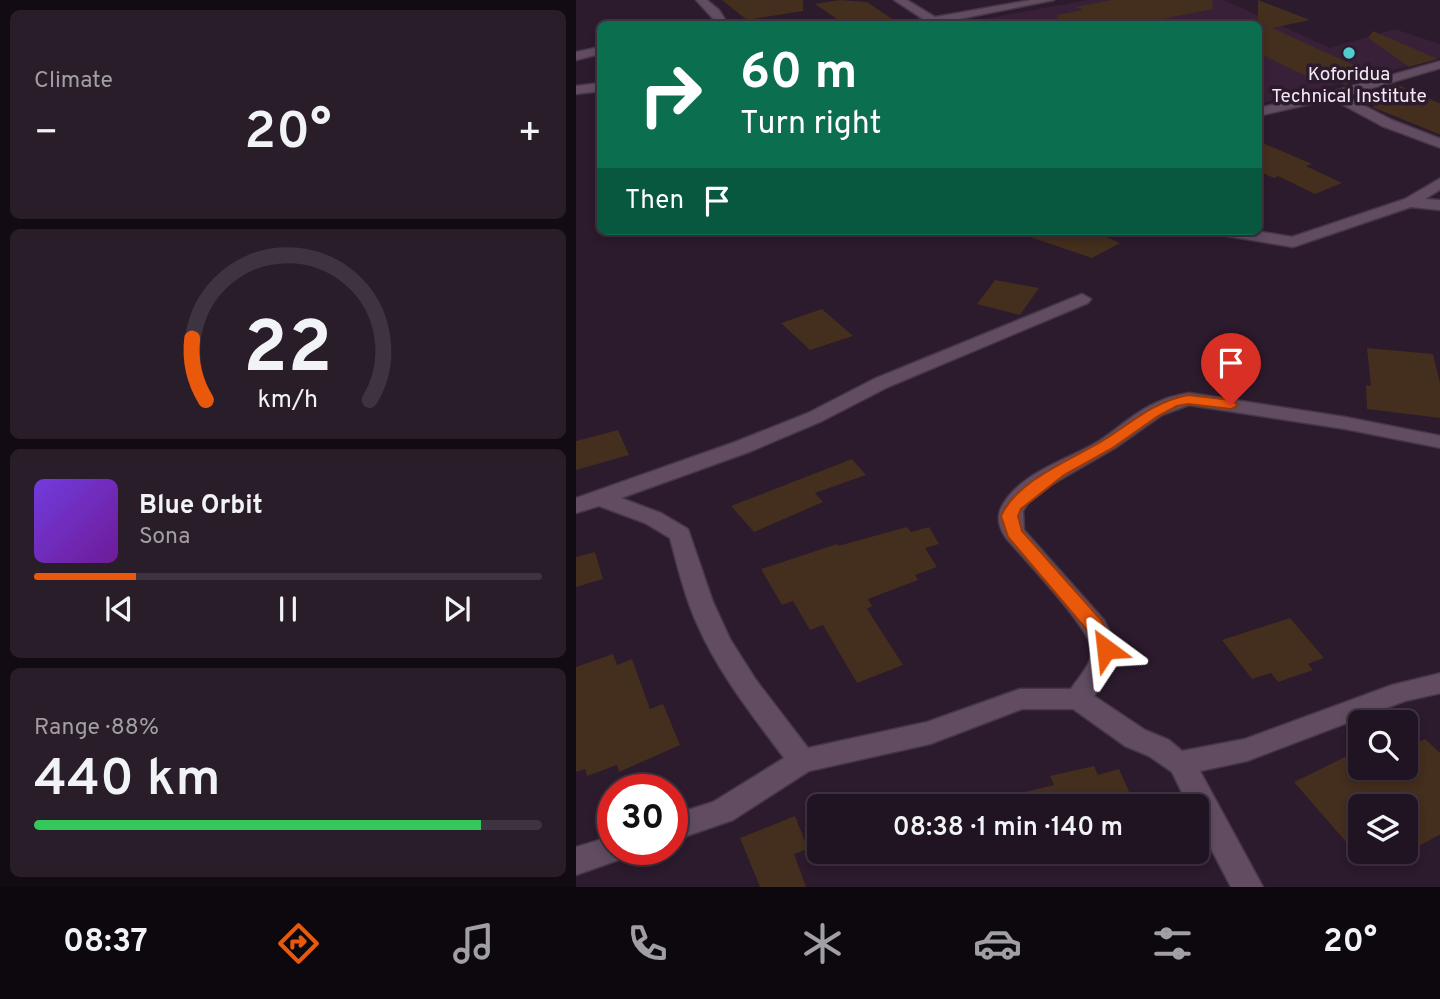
<!DOCTYPE html>
<meta charset="utf-8">
<style>
body{margin:0;font-family:Overpass,sans-serif;background:#291d2a;color:#f1f3f6;height:100vh;display:flex;flex-direction:column;font-size:26px;white-space:nowrap}
*{box-sizing:border-box;margin:0}
p{font-size:23px;color:#a29ea5}
.icon{flex:none;width:38px;height:38px;fill:none;stroke:currentColor;stroke-width:2;stroke-linecap:round;stroke-linejoin:round}
.map{position:relative;flex:1;overflow:hidden}
.panel{display:flex;flex-direction:column;gap:10px;padding:10px;background:#120b13;width:576px}
.panel>*{flex:none}
.banner{position:absolute;left:21px;top:21px;width:665px;height:214px;border-radius:10px;box-shadow:0 4px 10px #0003,0 0 0 2px #3e3340;background:#0b6e4f;color:#fff;overflow:hidden}
.buttons{position:absolute;left:772px;top:710px;display:grid;gap:14px}
.buttons a{display:grid;place-items:center;width:70px;height:70px;border-radius:10px;background:#211422;box-shadow:0 4px 10px #0003,0 0 0 2px #3e3340;font-size:35px}
.speed{position:absolute;left:21px;top:774px;display:flex;gap:14px;font-size:35px;font-weight:700;text-align:center}
.speed>*{display:grid;place-content:center;width:91px;height:91px;border-radius:50%;background:#211422;box-shadow:0 4px 10px #0003,0 0 0 2px #3e3340;line-height:1}
.speed .limit{border:10px solid #d22;background:#fff;color:#111}
.pin{position:absolute;display:grid;place-items:center;width:60px;height:60px;color:#fff;margin:-72px -30px;border-radius:50% 50% 50% 0;rotate:-45deg;box-shadow:0 0 7px #0007}
.pin .icon{rotate:45deg}
.me{position:absolute;width:77px;margin:-38px;rotate:330deg;stroke-linejoin:round;filter:drop-shadow(0 0 5px #0008)}
.turn{display:flex;align-items:center;gap:24px;height:147px;padding:0 28px;font-size:32px}
.turn .icon{width:91px;height:91px;stroke-width:2.5}
.turn b{display:block;font-size:49px;line-height:60px}
.then{display:flex;align-items:center;height:66px;padding:0 28px;background:#0003;gap:14px;font-size:26px}
.big{font-size:52px;font-weight:600;line-height:1.1}
.panel .tile{flex:1;display:flex;flex-direction:column;justify-content:center;gap:10px;min-width:0;padding:0 24px;border-radius:10px;background:#291d2a}
.panel .dial{align-items:center;gap:0}
.dial svg{height:182px;overflow:visible;fill:none;stroke:#3e3340;stroke-width:7;stroke-linecap:round;text-anchor:middle}
.dial text{fill:#f1f3f6;stroke:none}
.song{display:flex;align-items:center;gap:21px}
.cover{width:84px;height:84px;border-radius:10px;background:linear-gradient(135deg,hsl(260 70% 55%),hsl(280 70% 35%))}
.played{height:7px;border-radius:4px;background:linear-gradient(90deg,#ea580c 20%,#3e3340 20%)}
.keys{display:flex;justify-content:space-around;direction:ltr}
.heat{display:flex;justify-content:space-between;align-items:center;font-size:38px;direction:ltr}
.charge{height:10px;border-radius:5px;background:linear-gradient(90deg,#34c759 88%,#3e3340 0)}
.trip{position:absolute;left:231px;top:794px;width:402px;height:70px;border-radius:10px;background:#211422;box-shadow:0 4px 10px #0003,0 0 0 2px #3e3340;font-weight:600;line-height:70px;text-align:center}
.menu{display:flex;height:112px;justify-content:space-around;align-items:center;background:#0d080e;color:#a29ea5}
.menu .icon{width:49px;height:49px}
.menu .active{color:#ea580c}
.menu b{font-size:32px;color:#f1f3f6}
main{display:flex;flex:1;min-height:0}
.map>svg:first-child{display:block}
.built{fill:#372038}
.building{fill:#442e1d}
.lines{fill:none;stroke-linecap:round;stroke-linejoin:round}
.minor-casing{stroke:#463746;stroke-width:3}
.minor{fill:#614c61;fill-rule:evenodd}
.route{fill:#ea580c;stroke:#983908;stroke-width:2}
.poi-dot{fill:#52cdcd;stroke:#2c1a2d;stroke-width:2.5}
.labels{text-anchor:middle;dominant-baseline:central;stroke-width:7;stroke-linejoin:round;paint-order:stroke}
.far-poi-label{font-size:19px;fill:#f5e8f5;stroke:#2c1a2d}
</style>
<main>
<section class="panel">
<div class="tile"><p>Climate</p>
<div class="heat"><a>−</a><b class="big">20°</b><a>+</a></div>
</div>
<div class="tile dial"><svg viewBox="0 0 100 80">
<path d="M14 69A42 42 0 1 1 86 69"/>
<path d="M14 69A42 42 0 0 1 8 42" stroke="#ea580c"/>
<text x="50" y="56" font-size="32" font-weight="700">22</text>
<text x="50" y="72" font-size="11">km/h</text>
</svg></div>
<div class="tile">
<div class="song"><i class="cover"></i><div><b>Blue Orbit</b><p>Sona</p></div></div>
<div class="played"></div>
<div class="keys"><svg class="icon" aria-label="previous" viewBox="0 0 24 24"><path d="M18 5L8 12l10 7zM5 5v14"/></svg><svg class="icon" aria-label="pause" viewBox="0 0 24 24"><path d="M8 5v14M16 5v14"/></svg><svg class="icon" aria-label="next" viewBox="0 0 24 24"><path d="M6 5l10 7-10 7zM19 5v14"/></svg></div>
</div>
<div class="tile"><p>Range · 88%</p><b class="big">440 km</b><div class="charge"></div></div>
</section>
<div class="map">
<svg width="865" height="887" viewBox="0 0 865 887">
<rect width="100%" height="100%" fill="#2c1a2d"/>
<!-- built -->
<path class="built" d="M512 0H648L754 48 819 29 864 44V58L683 104 682 24H380Z"/>
<!-- building -->
<path class="building" d="M146 0H227V11L171 20Z
M264 0 291 2 324 24H268L239 4Z
M536 0H636L637 9 561 24H482L481 15 507 10 500 7Z
M682 0 734 20 696 28 802 76 769 85 759 81 746 84 682 53Z
M797 31 862 59 833 67 792 38Z
M820 84 865 104V135L796 107 807 102 788 93Z
M682 141 736 164 730 166 766 183 739 194 702 176 698 178 682 171Z
M449 231H516L544 243 516 258 448 235Z
M419 280 463 288 444 315 401 304Z
M246 309 277 336 234 350 205 323Z
M791 348 857 354 865 387V418L791 409 790 385 795 386Z
M42 430 53 455 0 470V441Z
M276 459 290 475 239 493 247 502 178 532 155 506Z
M331 527 335 532 353 527 363 544 349 548 361 567 339 575 342 580 292 599 296 606 291 609 327 665 281 683 247 625 234 630 217 601 206 605 185 569 261 544 262 546Z
M19 552 27 579 0 587V557Z
M714 618 748 658 732 664 737 670 702 682 695 673 676 679 646 640Z
M37 654 41 665 56 659 74 709 87 704 104 745 43 772 41 765 11 776 9 769 0 772V667Z
M849 739 865 754V834L830 853V807H784V858L718 782 769 757 779 768H830V749Z
M518 766 522 775 543 769 560 807H421L420 799 478 785 474 776Z
M219 816 232 849 218 854 230 887H184L164 838Z"/>
<g class="lines">
<!-- minor casing -->
<g class="minor-casing">
<path id="minor" d="M120 0H131L143 10 152 24H142Z
M318 0H331L359 17 455 0H478L358 24H334L335 22 347 19Z
M24 47V54L0 60V52Z
M865 61V68L769 96 816 120 865 139V148L806 126 756 99 682 116V108L755 92Z
M24 83V91L0 94V86Z
M865 178V189L849 199 865 200V210L835 207 717 247 651 236 643 231H680L716 237 829 199Z
M506 294 515 299 512 303 312 387 246 421 173 452 45 498 85 513 112 529 137 602 154 639 180 680 232 748 351 722 444 689H495C502 678 515 665 516 651 517 631 446 557 430 538 424 529 420 519 425 508 442 473 492 460 523 441 543 428 560 411 582 402 592 397 602 395 613 393L769 417 865 436V448L769 429 613 405 586 415 539 448 475 485 452 503 447 511 448 530 528 620 542 649 537 667 518 696 569 730 593 740 606 751 669 739 816 685 865 673V693L829 701 671 761 624 771 687 887H655L621 822V807H613L596 772 573 756 549 746 497 709H446L354 744 233 771 157 820 96 841V815L137 802 208 758C177 716 143 674 122 626 109 598 102 568 94 538L69 523 23 506 0 513V498L159 442 232 413 298 379Z
M37 836V849H52L48 858 0 875V847Z"/>
</g>
<!-- minor -->
<use href="#minor" class="minor"/>
</g>
<!-- route -->
<path class="route" d="M612 395 655 400 662 405 655 409 612 404 601 406 582 416 535 449 488 475 445 509 442 516 446 531 526 621 539 649 536 654 530 656 523 654 511 630 432 537 425 516C440 482 491 461 523 443 553 425 576 402 612 395Z"/>
<!-- markers -->
<circle class="poi-dot" cx="773" cy="53" r="7"/>
<g class="labels">
<!-- far-poi labels -->
<g class="far-poi-label">
<text x="773" y="75">Koforidua<tspan x="773" dy="22">Technical Institute</tspan></text>
</g>
</g>
</svg>
<div class="buttons">
<a><svg class="icon" aria-label="search" viewBox="0 0 24 24"><circle cx="10" cy="10" r="6"/><path d="M15 15l6 6"/></svg></a>
<a><svg class="icon" aria-label="layers" viewBox="0 0 24 24"><path d="M12 4l9 5-9 5-9-5zM3 14l9 5 9-5"/></svg></a>
</div>
<div class="speed"><div class="limit">30</div></div>
<div class="pin" style="left:655px;top:405px;background:#d93025"><svg class="icon" aria-label="arrive" viewBox="0 0 24 24"><path d="M6 21V4h12l-3 4 3 4H6"/></svg></div>
<svg class="me" style="left:530px;top:649px" viewBox="-20 -20 40 40"><path d="M0-17L14 15 0 8-14 15z" fill="#ea580c" stroke="#fff" stroke-width="4"/></svg>
<div class="trip">08:38 · 1 min · 140 m</div>
<div class="banner">
<div class="turn"><svg class="icon" aria-label="right" viewBox="0 0 24 24"><path d="M7 20v-9h11M14 6l5 5-5 5"/></svg><div><b>60 m</b>Turn right</div></div>
<div class="then">Then<svg class="icon" aria-label="arrive" viewBox="0 0 24 24"><path d="M6 21V4h12l-3 4 3 4H6"/></svg></div>
</div>
</div>
</main>
<nav class="menu">
<b>08:37</b>
<svg class="icon active" aria-label="directions" viewBox="0 0 24 24"><path d="M12 3l9 9-9 9-9-9zM9 14v-3h6M13 9l2 2-2 2"/></svg>
<svg class="icon" aria-label="music" viewBox="0 0 24 24"><path d="M9 18V5l10-2v13"/><circle cx="6" cy="18" r="3"/><circle cx="16" cy="16" r="3"/></svg>
<svg class="icon" aria-label="phone" viewBox="0 0 24 24"><path d="M5 4h4l2 5-3 2q2 4 5 5l2-3 5 2v4C11 20 4 13 5 4z"/></svg>
<svg class="icon" aria-label="climate" viewBox="0 0 24 24"><path d="M12 3v18M4 7l16 10M4 17L20 7"/></svg>
<svg class="icon" aria-label="car" viewBox="0 0 24 24"><path d="M5 17H2v-5l4-1 3-4h7l3 4 3 1v5h-3M9 17h6M6 11h13"/><circle cx="7" cy="17" r="2"/><circle cx="17" cy="17" r="2"/></svg>
<svg class="icon" aria-label="filters" viewBox="0 0 24 24"><path d="M4 7h16M4 17h16"/><circle cx="9" cy="7" r="2"/><circle cx="15" cy="17" r="2"/></svg>
<b>20°</b>
</nav>
